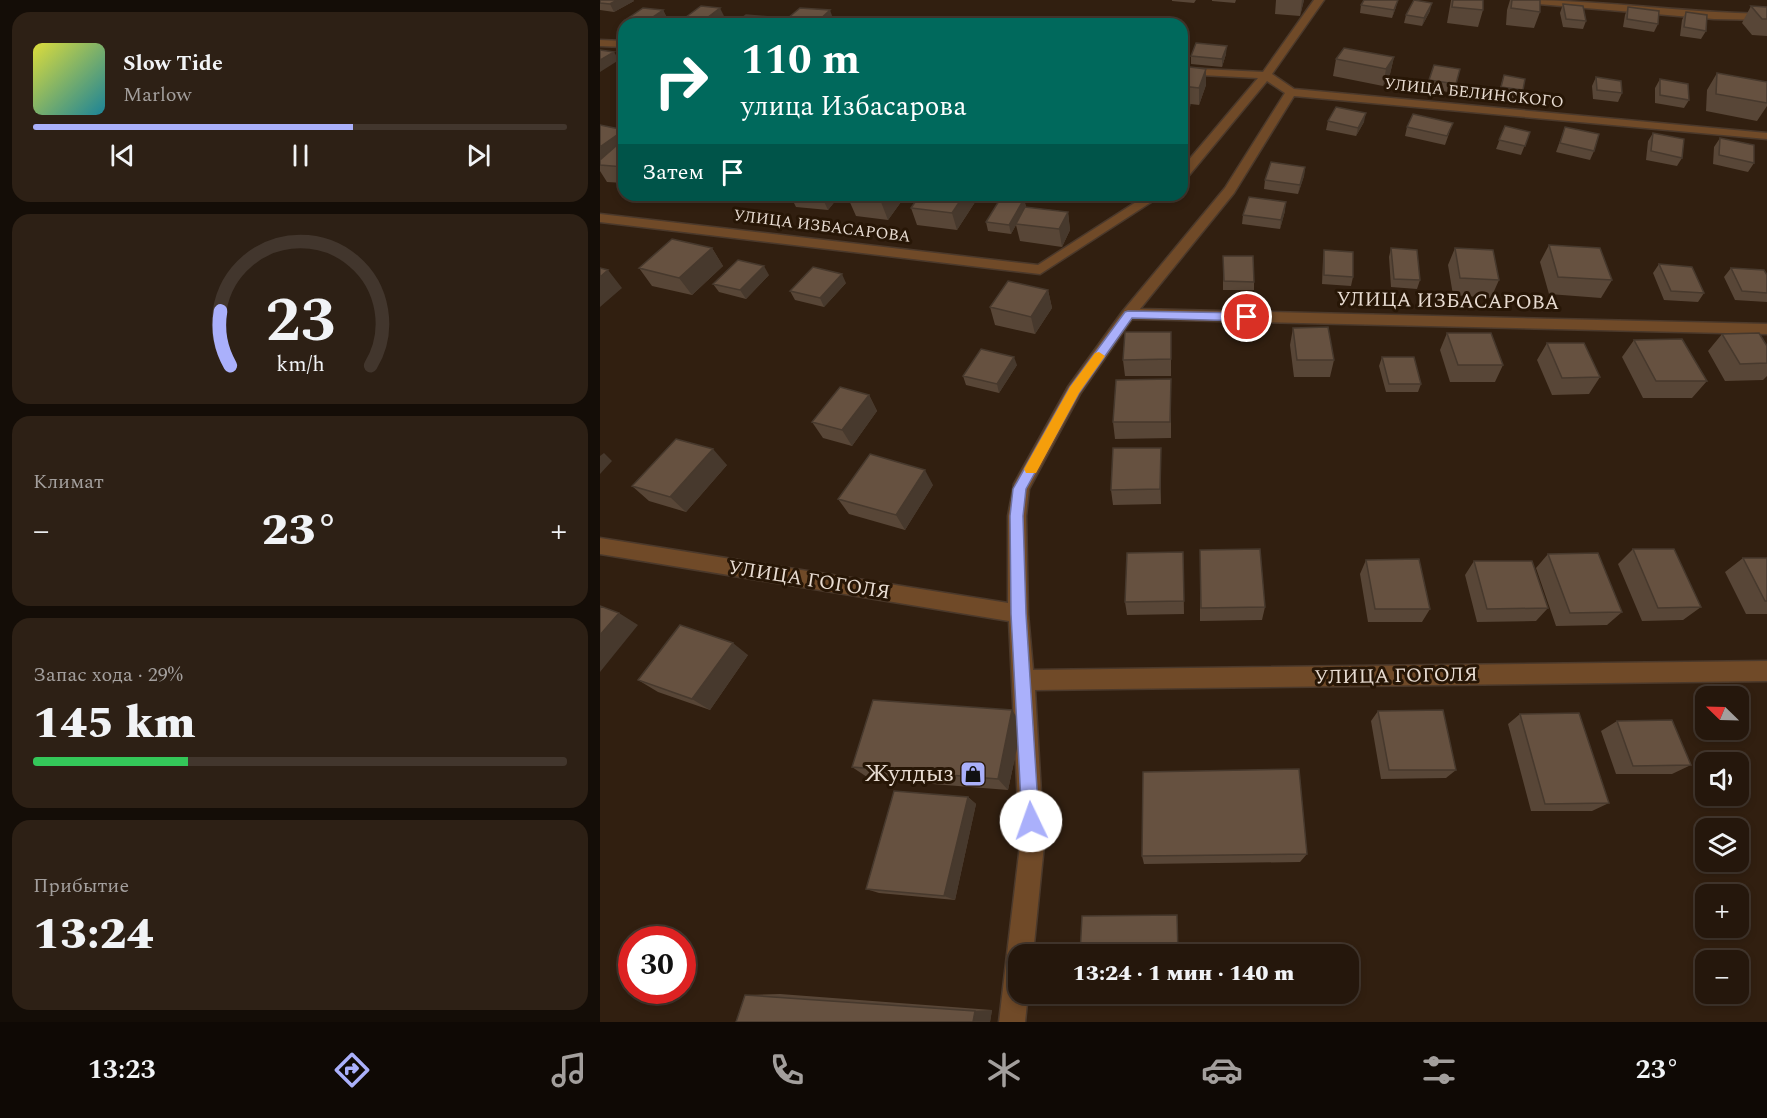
<!DOCTYPE html>
<html lang="ru">
<meta charset="utf-8">
<style>
body{margin:0;font-family:Spectral,serif;background:#2d2015;color:#f1f3f6;height:100vh;display:flex;flex-direction:column;font-size:22px;white-space:nowrap}
*{box-sizing:border-box;margin:0}
p{font-size:20px;color:#a39f9d}
.icon{flex:none;width:33px;height:33px;fill:none;stroke:currentColor;stroke-width:2;stroke-linecap:round;stroke-linejoin:round}
.map{position:relative;flex:1;overflow:hidden}
.details{display:flex;flex-direction:column;gap:12px;padding:12px;background:#140d07;width:600px}
.details>*{flex:none}
.hud{position:absolute;left:18px;top:18px;width:570px;height:183px;border-radius:18px;box-shadow:0 3px 9px #0003,0 0 0 2px #42362d;background:#00695c;color:#fff;overflow:hidden}
.needle{width:39px;rotate:293deg}
.fabs{position:absolute;left:1095px;top:686px;display:grid;gap:12px}
.fabs a{display:grid;place-items:center;width:54px;height:54px;border-radius:12px;background:#25170c;box-shadow:0 3px 9px #0003,0 0 0 2px #42362d;font-size:30px}
.speed{position:absolute;left:18px;top:926px;display:flex;gap:12px;font-size:30px;font-weight:700;text-align:center}
.speed>*{display:grid;place-content:center;width:78px;height:78px;border-radius:50%;background:#25170c;box-shadow:0 3px 9px #0003,0 0 0 2px #42362d;line-height:1}
.speed .limit{border:9px solid #d22;background:#fff;color:#111}
.pin{position:absolute;display:grid;place-items:center;width:51px;height:51px;color:#fff;margin:-26px;border:3px solid #fff;border-radius:50%;box-shadow:0 2px 6px #0007}
.me{position:absolute;width:66px;margin:-33px;rotate:357deg;stroke-linejoin:round;filter:drop-shadow(0 0 4px #0008)}
.turn{display:flex;align-items:center;gap:21px;height:126px;padding:0 24px;font-size:27px}
.turn .icon{width:78px;height:78px;stroke-width:2.5}
.turn b{display:block;font-size:42px;line-height:51px}
.then{display:flex;align-items:center;height:57px;padding:0 24px;background:#0003;gap:12px;font-size:22px}
.big{font-size:45px;font-weight:800;line-height:1.1}
.details .tile{flex:1;display:flex;flex-direction:column;justify-content:center;gap:9px;min-width:0;padding:0 21px;border-radius:18px;background:#2d2015}
.details .dial{align-items:center;gap:0}
.dial svg{height:156px;overflow:visible;fill:none;stroke:#42362d;stroke-width:7;stroke-linecap:round;text-anchor:middle}
.dial text{fill:#f1f3f6;stroke:none}
.song{display:flex;align-items:center;gap:18px}
.cover{width:72px;height:72px;border-radius:9px;background:linear-gradient(135deg,hsl(60 70% 55%),hsl(190 70% 35%))}
.played{height:6px;border-radius:3px;background:linear-gradient(90deg,#aab0fb 60%,#42362d 60%)}
.keys{display:flex;justify-content:space-around;direction:ltr}
.heat{display:flex;justify-content:space-between;align-items:center;font-size:33px;direction:ltr}
.charge{height:9px;border-radius:4px;background:linear-gradient(90deg,#34c759 29%,#42362d 0)}
.trip{position:absolute;left:408px;top:944px;width:351px;height:60px;border-radius:18px;background:#25170c;box-shadow:0 3px 9px #0003,0 0 0 2px #42362d;font-weight:800;line-height:60px;text-align:center}
.dock{display:flex;height:96px;justify-content:space-around;align-items:center;background:#0f0905;color:#a39f9d}
.dock .icon{width:42px;height:42px}
.dock .selected{color:#aab0fb}
.dock b{font-size:27px;color:#f1f3f6}
main{display:flex;flex:1;min-height:0}
.map>svg:first-child{display:block}
.lines{fill:none;stroke-linecap:round;stroke-linejoin:round}
.minor-casing{stroke:#4b392b;stroke-width:3}
.minor{fill:#704a28;fill-rule:evenodd}
.wall{fill:#584637}
.shaded-wall{fill:#47392d}
.building{fill:#665140;stroke:#47392d;stroke-width:1.5}
.route{fill:#aab0fb;stroke:#6e72a3;stroke-width:1.5}
.slow{fill:#f59e0b}
.labels{text-anchor:middle;dominant-baseline:central;stroke-width:6;stroke-linejoin:round;paint-order:stroke}
.far-street-label{font-size:16px;fill:#e8dcd2;stroke:#271606}
.street-label{font-size:20px;fill:#e8dcd2;stroke:#271606}
.near-poi-label{font-size:24px;fill:#e8dcd2;stroke:#271606;text-anchor:end}
</style>
<main>
<section class="details">
<div class="tile">
<div class="song"><i class="cover"></i><div><b>Slow Tide</b><p>Marlow</p></div></div>
<div class="played"></div>
<div class="keys"><svg class="icon" aria-label="previous" viewBox="0 0 24 24"><path d="M18 5L8 12l10 7zM5 5v14"/></svg><svg class="icon" aria-label="pause" viewBox="0 0 24 24"><path d="M8 5v14M16 5v14"/></svg><svg class="icon" aria-label="next" viewBox="0 0 24 24"><path d="M6 5l10 7-10 7zM19 5v14"/></svg></div>
</div>
<div class="tile dial"><svg viewBox="0 0 100 80">
<path d="M14 69A42 42 0 1 1 86 69"/>
<path d="M14 69A42 42 0 0 1 9 41" stroke="#aab0fb"/>
<text x="50" y="56" font-size="32" font-weight="700">23</text>
<text x="50" y="72" font-size="11">km/h</text>
</svg></div>
<div class="tile"><p>Климат</p>
<div class="heat"><a>−</a><b class="big">23°</b><a>+</a></div>
</div>
<div class="tile"><p>Запас хода · 29%</p><b class="big">145 km</b><div class="charge"></div></div>
<div class="tile"><p>Прибытие</p><b class="big">13:24</b></div>
</section>
<div class="map">
<svg width="1167" height="1022" viewBox="0 0 1167 1022">
<rect width="100%" height="100%" fill="#311f10"/>
<g class="lines">
<!-- minor casing -->
<g class="minor-casing">
<path id="minor" d="M714 0H724L672 74 694 89 1167 133V139L694 96 634 193 540 309 1167 324V334L532 319 480 394 429 489 426 516 428 614 433 670 1167 661V681L435 690 444 845 433 954H418V993H428L425 1022H399L420 845 409 621 0 554V538L408 603V516L414 484 468 387 523 311 625 188 685 93 667 81 586 179 582 180V168L658 78 582 74V68L663 72Z
M922 0C1004 0 1085 13 1167 14V20L1114 19 927 3Z
M0 40 24 41V47L0 46Z
M547 195H562L440 274 0 222V214L438 265Z"/>
</g>
<!-- minor -->
<use href="#minor" class="minor"/>
</g>
<!-- wall -->
<path class="wall" d="M0 0H33L34 1 14 12 0 10Z
M572 0H596L594 3 572 1Z
M612 0H636L635 3 612 1Z
M676 0H704L700 16 675 14Z
M851 0H883V10L878 27 847 23Z
M910 0H940V12L934 28 906 25 907 10Z
M963 4 986 21 983 29 963 27 960 13Z
M761 5 796 7 792 18 760 13Z
M1151 6 1167 7V36L1152 35 1142 23Z
M1028 7 1058 24 1054 32 1023 27 1025 15Z
M63 10 67 18 59 24H26L24 21Z
M830 11 822 26 804 23 806 15Z
M1086 12 1106 31 1101 39 1080 36 1082 20Z
M626 54 622 67 591 64V56Z
M794 57 790 74 783 86 733 76 736 59Z
M834 65 860 69 853 93 827 88Z
M582 66 606 85 599 105 582 103Z
M1117 73 1167 82V106L1157 121 1106 111 1107 90Z
M904 75 923 90 919 99 898 95Z
M996 77 1022 93 1018 102 993 99 992 86Z
M1060 79 1089 100 1084 108 1055 103V88Z
M582 104 590 105V122L583 142H582Z
M728 121 764 122 756 136 726 130Z
M0 125 24 130V183L7 182 0 171Z
M905 126 930 132 921 155 896 149Z
M807 127 850 131 845 145 805 136Z
M965 127 994 151 990 160 956 152Z
M1053 133 1082 158 1077 166 1046 160 1048 141Z
M1120 138 1154 163 1148 172 1113 164 1114 147Z
M705 167 704 176 698 194 664 189 665 180Z
M135 195H168L163 201 137 198Z
M190 195H240L228 210 196 207Z
M306 195 288 220 256 216 248 198Z
M320 195H379V196L357 230 317 225 311 208Z
M424 199 426 207 468 212 470 230 462 247 420 241 416 225 411 234 388 231 386 222Z
M685 211 680 229 642 224 643 215Z
M949 245 1012 280 1001 298 949 294 940 262Z
M112 248 123 266 92 295 52 286 39 268Z
M791 248 820 280 817 289 791 287 789 257Z
M855 248 899 280 891 298 853 295 848 265Z
M724 250 753 277 751 286 722 284 723 259Z
M623 256 654 282V290H623Z
M1059 264 1104 293 1098 302 1064 300 1053 273Z
M1131 268 1167 275V302L1135 300 1124 277Z
M169 275 146 299 119 292 113 284Z
M246 283 224 307 195 300 190 291Z
M448 290 452 308 435 334 395 325 390 307Z
M693 328 734 360 730 377H694L690 345Z
M571 332V376H525L523 360Z
M847 333 903 365 895 382H850L840 350Z
M1122 334 1167 346V376L1163 380 1125 381 1108 351Z
M1034 340 1107 381 1092 398H1043L1022 357Z
M947 343 1000 377 989 394 952 395 937 360Z
M782 357 821 384 818 392H786L779 366Z
M417 365 399 393 366 385 363 376Z
M571 379V438L515 439 513 422Z
M269 395 277 411 252 446 223 438 212 422Z
M561 464V504L513 505 511 490Z
M127 465 86 512 49 501 32 486Z
M333 485 305 530 249 514 238 499Z
M1033 549 1101 607 1083 620 1042 621 1018 564Z
M600 550 665 607 662 620 600 621Z
M583 552 584 614 527 615 525 602Z
M948 554 1022 612 1007 625 956 626 936 568Z
M1143 558H1167V614H1146L1125 572Z
M766 560 830 609 822 622H768L760 574Z
M874 561 948 608 936 621 877 622 865 575Z
M148 655 110 710 58 692 38 680Z
M778 711 856 770 846 778 781 779 771 721Z
M920 714 1009 803 992 811H931L908 724Z
M1017 721 1091 765 1072 774H1016L1001 731Z
M422 725 408 790 270 779 252 767Z
M368 797 376 804 355 900 279 893 266 889Z
M707 854 700 862 544 864 542 856Z
M180 994 392 1010 390 1022 145 995Z"/>
<!-- shaded-wall -->
<path class="shaded-wall" d="M17 0H33L34 1 14 12 10 4Z
M702 0H704L700 16Z
M798 0 796 7 792 18 794 10Z
M832 3 830 11 822 26 824 18Z
M120 8 124 16 114 24H99Z
M63 10 67 18 59 24H45L44 23Z
M230 10 235 24H215Z
M171 17 174 24H162Z
M627 46 626 54 622 67V59Z
M14 52 19 60 0 72V60Z
M794 57 790 74 783 86 786 69Z
M606 69V85L599 105V88Z
M590 105V122L583 142V125Z
M766 113 764 122 756 136 758 128Z
M24 130V156L0 165V147Z
M705 167 704 176 698 194 700 185Z
M160 195H168L163 201Z
M221 195H240L228 210Z
M286 195H306L288 220 281 202Z
M364 195 379 196 357 230 352 213Z
M424 199 426 207 416 224V225L411 234 409 225Z
M686 202 685 211 680 229 681 220Z
M468 212 470 230 462 247 459 229Z
M112 248 123 266 92 295 79 278Z
M164 266 169 275 146 299 140 290Z
M8 270 22 288 0 307V277Z
M242 274 246 283 224 307 220 298Z
M448 290 452 308 435 334 431 317Z
M414 357 417 365 399 393 397 384Z
M269 395 277 411 252 446 242 430Z
M561 448V504L560 489Z
M113 449 127 465 86 512 70 497Z
M4 453 12 461 0 474V456Z
M325 470 333 485 305 530 296 515Z
M19 613 38 625 0 672V635Z
M133 643 148 655 110 710 92 699Z
M412 710 422 725 408 790 398 779Z
M368 797 376 804 355 900 344 896Z
M392 1010 390 1022H373L375 1011Z"/>
<!-- building -->
<path class="building" d="M0 0H17L10 4 0 3Z
M764 0H798L794 10 761 5Z
M814 0 832 3 824 18 806 15Z
M853 0H883V10L852 7Z
M912 0H940V12L911 8Z
M963 4 983 6 986 21 966 19Z
M101 6 120 8 99 24 78 23Z
M1151 6 1167 7V19H1162Z
M1028 7 1059 11 1058 24 1027 19Z
M43 8 63 10 44 23 24 21Z
M200 8 230 10 215 24 182 23Z
M1086 12 1107 15 1106 31 1084 27Z
M146 15 171 17 162 24H134Z
M426 18 452 20 450 24H422Z
M367 21 393 24H365Z
M257 22 280 23 255 24Z
M596 43 627 46 622 59 591 56Z
M744 48 794 57 786 69 736 59Z
M0 50 14 52 0 60Z
M834 65 860 69 856 84 829 80Z
M582 66 606 69 599 88 582 86Z
M1117 73 1167 82V103L1116 94Z
M904 75 925 79 923 90 901 87Z
M996 77 1021 81 1022 93 997 90Z
M1060 79 1088 84 1089 100 1060 95Z
M582 104 590 105 583 125 582 124Z
M736 107 766 113 758 128 728 121Z
M813 114 853 123 847 136 807 127Z
M0 125 24 130 0 147Z
M905 126 930 132 925 146 899 140Z
M965 127 999 134 994 151 960 143Z
M1053 133 1084 139 1082 158 1051 151Z
M1120 138 1154 145V163L1119 155Z
M24 139V167L0 165V160Z
M671 162 705 167 700 185 665 180Z
M251 195H286L281 202 248 198Z
M320 195H364L352 213 311 208Z
M402 196 424 199 409 225 386 222Z
M649 197 686 202 681 220 643 215Z
M425 207 468 212 459 229 416 224Z
M72 239 112 248 79 278 39 268Z
M949 245 1000 248 1012 280 958 277Z
M791 248 817 250 820 280 794 279Z
M855 248 893 250 899 280 860 278Z
M724 250 753 252V277L724 275Z
M623 256H653L654 282 624 281Z
M138 260 164 266 140 290 113 284Z
M1059 264 1092 267 1104 293 1071 291Z
M213 267 242 274 220 298 190 291Z
M0 268 8 270 0 277Z
M1131 268 1164 270 1167 275V293L1142 291Z
M408 281 448 290 431 317 390 307Z
M728 327 734 360H697L693 328Z
M525 332H571V359L523 360Z
M847 333H891L903 365H858Z
M1159 333 1167 346V363L1140 364 1122 334Z
M1082 339 1107 381H1056L1034 340Z
M947 343H984L1000 377 962 378Z
M381 349 414 357 397 384 363 376Z
M782 357H814L821 384H789Z
M571 379 570 422H513L516 380Z
M240 387 269 395 242 430 212 422Z
M76 439 113 449 70 497 32 486Z
M513 448H561L560 489 511 490Z
M270 454 325 470 296 515 238 499Z
M660 549 665 607 601 608 600 550Z
M1033 549H1074L1101 607 1058 608Z
M583 552 584 601 525 602 527 553Z
M998 553 1022 612 970 613 948 554Z
M1143 558H1167V601H1165Z
M819 559 830 609H775L766 560Z
M874 561H932L948 608 887 609Z
M0 606 19 613 0 635Z
M80 625 133 643 92 699 38 680Z
M273 700 412 710 398 779 252 767Z
M843 710 856 770H789L778 711Z
M979 713 1009 803 945 804 920 714Z
M1072 720 1091 765 1033 766 1017 721Z
M699 769 707 854 542 856 543 772Z
M294 791 368 797 344 896 266 889Z
M577 915 578 954H480L482 916Z
M478 993H578V996L478 998Z
M145 995 375 1011 373 1022H136Z"/>
<!-- route -->
<path class="route" d="M528 311 647 313 652 317 647 321 532 318 479 393 426 489 423 516 426 614 439 821 437 827 431 830 424 827 422 821 411 614 410 516 413 489 470 387 525 312Z"/>
<!-- slow -->
<path class="slow" d="M499 352 505 356 479 393 436 473H426L424 469 470 387 495 353Z"/>
<!-- icons -->
<defs>
<g id="shop-square" transform="scale(1.35)"><rect x="-9" y="-9" width="18" height="18" rx="4" fill="#aab0fb" stroke="#271606"/><path d="M-5-2.5h2.3a2.7 3.5 0 0 1 5.4 0H5L5.5 6h-11ZM-1.5-2.5h3a1.5 2.3 0 0 0-3 0Z" fill="#111"/></g>
</defs>
<g fill-rule="evenodd">
<use href="#shop-square" x="373" y="774"/>
</g>
<g class="labels">
<!-- far-street labels -->
<g class="far-street-label">
<text transform="translate(874 93) rotate(6)">УЛИЦА БЕЛИНСКОГО</text>
<text transform="translate(222 226) rotate(7)">УЛИЦА ИЗБАСАРОВА</text>
</g>
<!-- street labels -->
<g class="street-label">
<text transform="translate(848 301) rotate(1)">УЛИЦА ИЗБАСАРОВА</text>
<text transform="translate(209 580) rotate(9)">УЛИЦА ГОГОЛЯ</text>
<text transform="translate(796 676) rotate(-1)">УЛИЦА ГОГОЛЯ</text>
</g>
<!-- near-poi labels -->
<g class="near-poi-label">
<text x="354" y="774">Жулдыз</text>
</g>
</g>
</svg>
<div class="fabs">
<a><svg class="needle" viewBox="-14 -14 28 28"><path d="M0-13l5 13h-10z" fill="#e53935"/><path d="M0 13l5-13h-10z" fill="#a39f9d"/></svg></a>
<a><svg class="icon" aria-label="sound" viewBox="0 0 24 24"><path d="M4 9h4l5-4v14l-5-4H4zM17 9q2 3 0 6"/></svg></a>
<a><svg class="icon" aria-label="layers" viewBox="0 0 24 24"><path d="M12 4l9 5-9 5-9-5zM3 14l9 5 9-5"/></svg></a>
<a>+</a>
<a>−</a>
</div>
<div class="speed"><div class="limit">30</div></div>
<div class="pin" style="left:647px;top:317px;background:#d93025"><svg class="icon" aria-label="arrive" viewBox="0 0 24 24"><path d="M6 21V4h12l-3 4 3 4H6"/></svg></div>
<svg class="me" style="left:431px;top:821px" viewBox="-20 -20 40 40"><circle r="19" fill="#fff"/><path d="M0-13L10 11 0 6-10 11z" fill="#aab0fb"/></svg>
<div class="trip">13:24 · 1 мин · 140 m</div>
<div class="hud">
<div class="turn"><svg class="icon" aria-label="right" viewBox="0 0 24 24"><path d="M7 20v-9h11M14 6l5 5-5 5"/></svg><div><b>110 m</b>улица Избасарова</div></div>
<div class="then">Затем<svg class="icon" aria-label="arrive" viewBox="0 0 24 24"><path d="M6 21V4h12l-3 4 3 4H6"/></svg></div>
</div>
</div>
</main>
<nav class="dock">
<b>13:23</b>
<svg class="icon selected" aria-label="directions" viewBox="0 0 24 24"><path d="M12 3l9 9-9 9-9-9zM9 14v-3h6M13 9l2 2-2 2"/></svg>
<svg class="icon" aria-label="music" viewBox="0 0 24 24"><path d="M9 18V5l10-2v13"/><circle cx="6" cy="18" r="3"/><circle cx="16" cy="16" r="3"/></svg>
<svg class="icon" aria-label="phone" viewBox="0 0 24 24"><path d="M5 4h4l2 5-3 2q2 4 5 5l2-3 5 2v4C11 20 4 13 5 4z"/></svg>
<svg class="icon" aria-label="climate" viewBox="0 0 24 24"><path d="M12 3v18M4 7l16 10M4 17L20 7"/></svg>
<svg class="icon" aria-label="car" viewBox="0 0 24 24"><path d="M5 17H2v-5l4-1 3-4h7l3 4 3 1v5h-3M9 17h6M6 11h13"/><circle cx="7" cy="17" r="2"/><circle cx="17" cy="17" r="2"/></svg>
<svg class="icon" aria-label="filters" viewBox="0 0 24 24"><path d="M4 7h16M4 17h16"/><circle cx="9" cy="7" r="2"/><circle cx="15" cy="17" r="2"/></svg>
<b>23°</b>
</nav>
